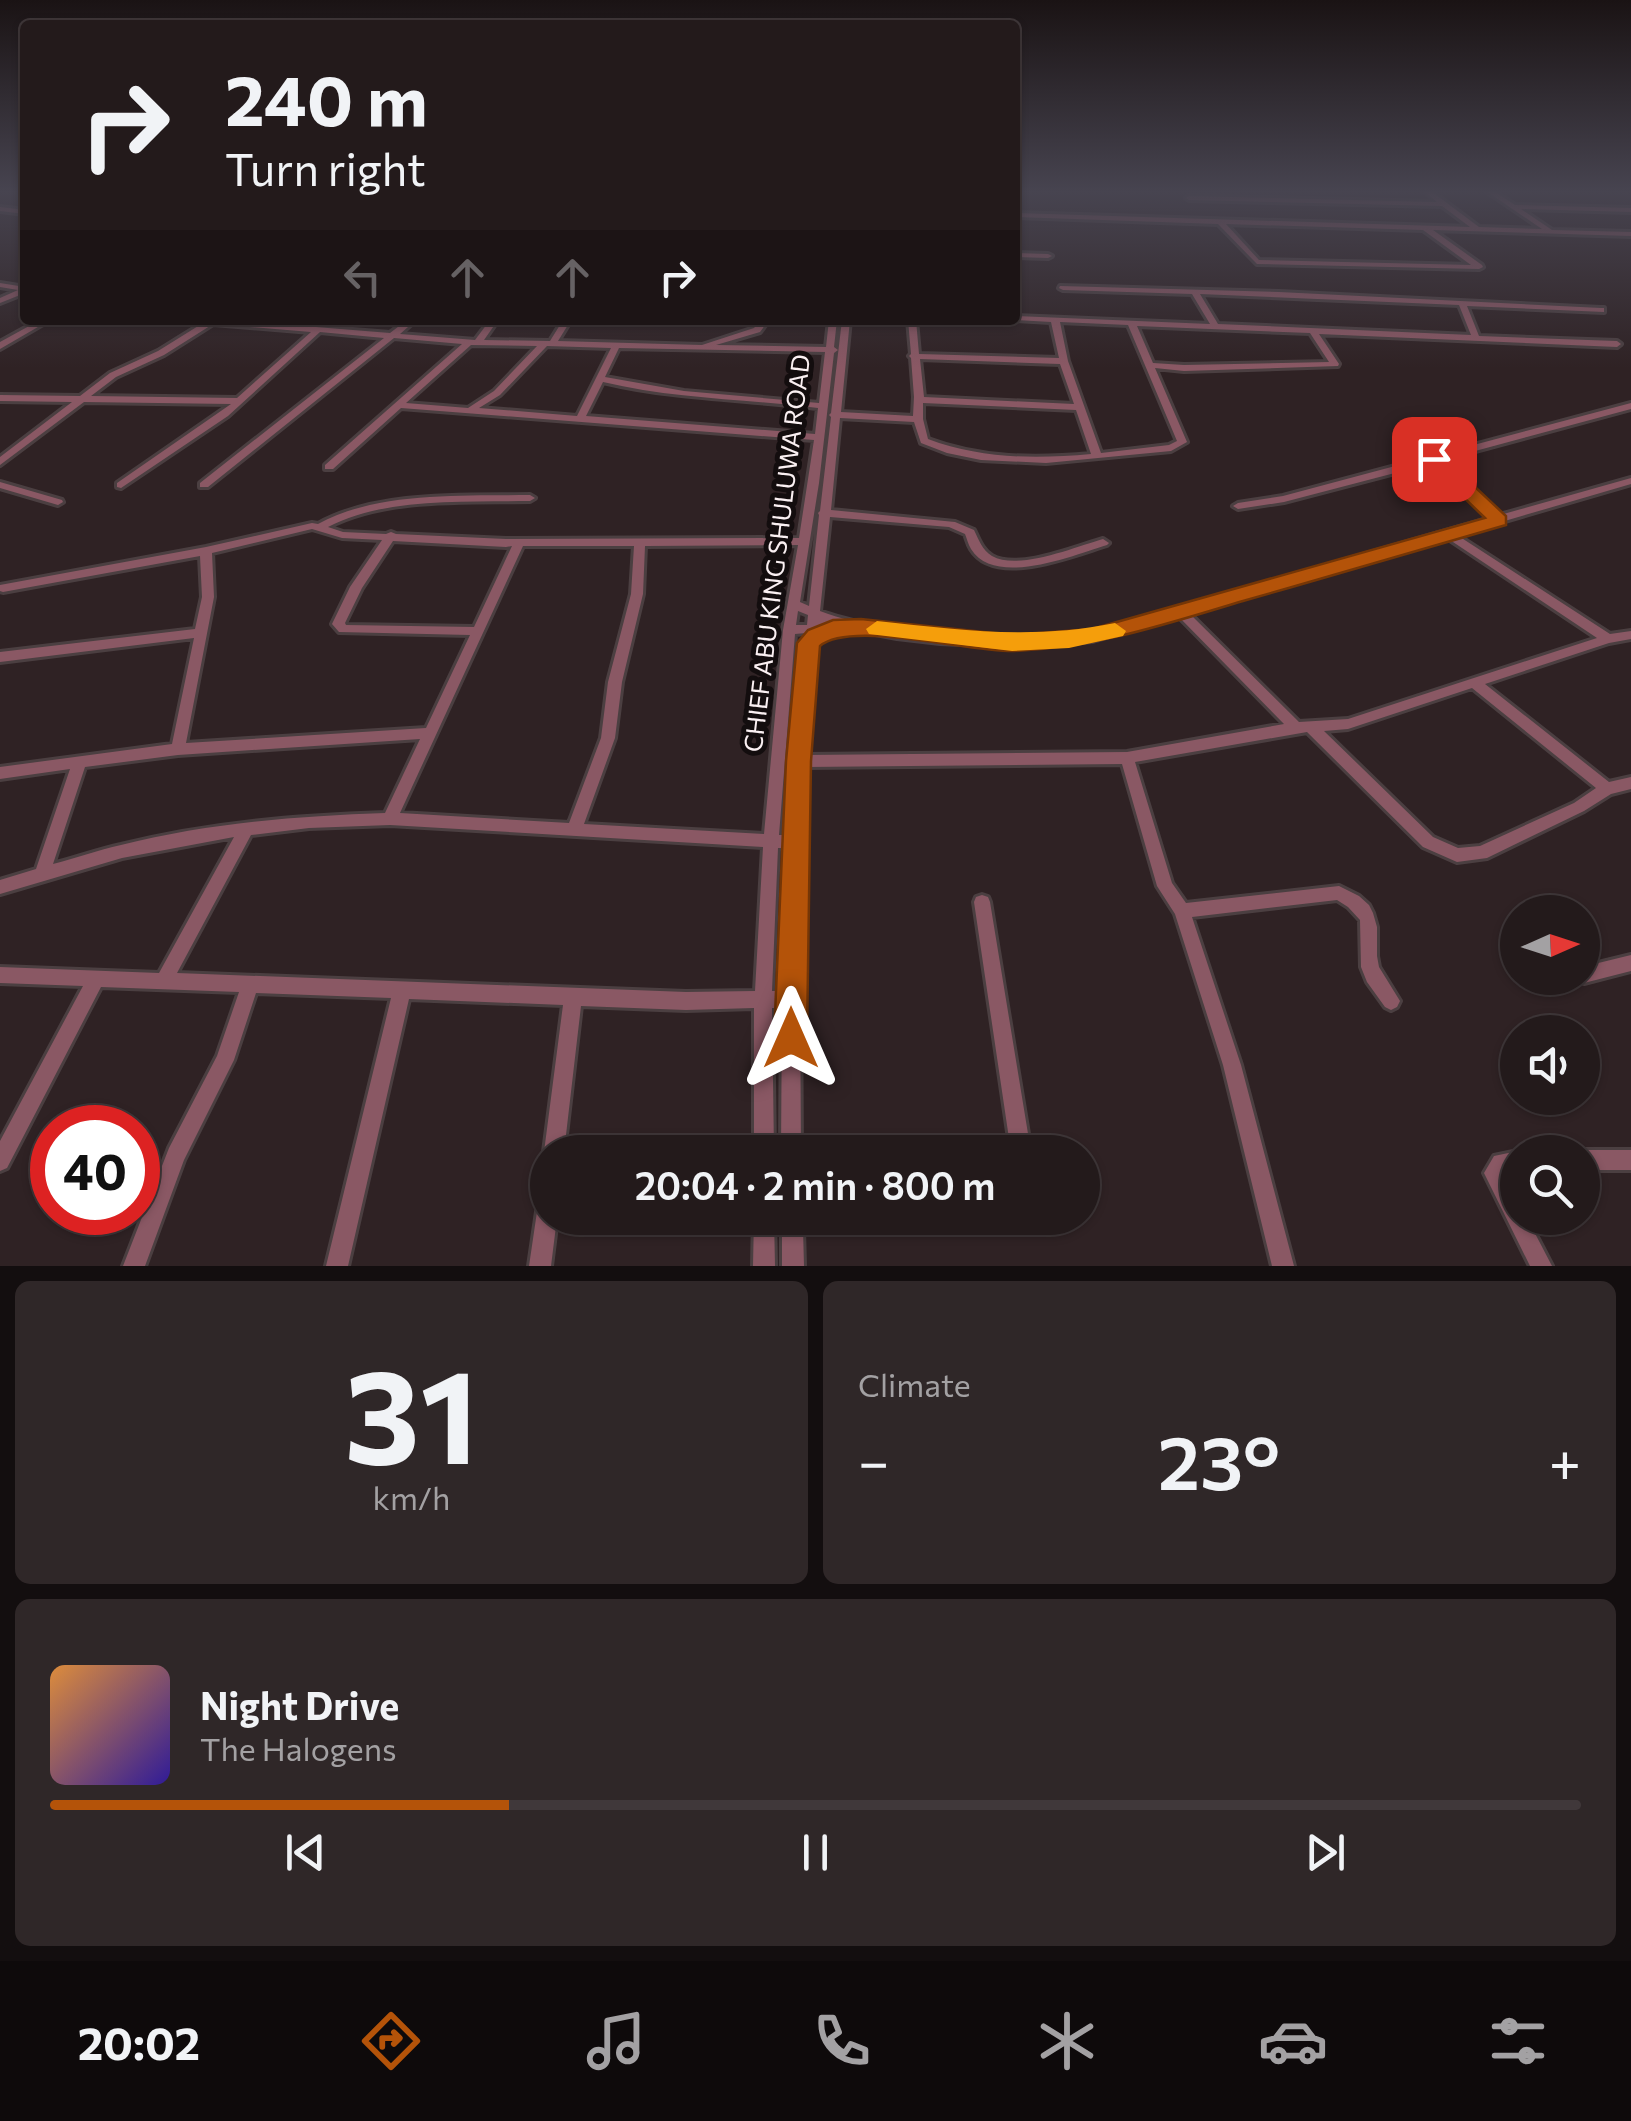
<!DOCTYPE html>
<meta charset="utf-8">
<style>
body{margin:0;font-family:Commissioner,sans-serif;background:#2f2728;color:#f1f3f6;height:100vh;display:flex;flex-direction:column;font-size:38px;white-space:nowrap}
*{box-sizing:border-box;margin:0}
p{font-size:32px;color:#a3a1a3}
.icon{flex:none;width:55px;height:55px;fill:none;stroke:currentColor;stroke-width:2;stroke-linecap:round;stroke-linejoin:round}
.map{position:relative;height:1266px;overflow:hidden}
.sheet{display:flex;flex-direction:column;gap:15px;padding:15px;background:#130e0f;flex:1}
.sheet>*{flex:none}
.top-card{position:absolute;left:20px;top:20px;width:1000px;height:305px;border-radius:10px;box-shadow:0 2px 8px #0004,0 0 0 2px #40383a;background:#231a1b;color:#f1f3f6;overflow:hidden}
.needle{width:65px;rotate:87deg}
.controls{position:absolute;left:1500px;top:895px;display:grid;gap:20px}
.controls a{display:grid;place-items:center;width:100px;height:100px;border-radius:50%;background:#231a1b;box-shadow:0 2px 8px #0004,0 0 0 2px #40383a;font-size:50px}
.speed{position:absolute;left:30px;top:1105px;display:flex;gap:20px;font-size:50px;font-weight:700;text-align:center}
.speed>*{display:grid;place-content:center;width:130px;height:130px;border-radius:50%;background:#231a1b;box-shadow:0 2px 8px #0004,0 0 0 2px #40383a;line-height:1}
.speed .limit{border:15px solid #d22;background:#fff;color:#111}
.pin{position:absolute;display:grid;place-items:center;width:85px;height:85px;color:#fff;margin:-42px;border-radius:20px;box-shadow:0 5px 15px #0006}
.me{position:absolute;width:110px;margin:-55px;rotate:0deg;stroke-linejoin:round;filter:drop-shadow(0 0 8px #0008)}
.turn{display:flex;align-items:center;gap:35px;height:210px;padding:0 40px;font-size:45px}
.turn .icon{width:130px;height:130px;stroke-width:2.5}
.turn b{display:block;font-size:70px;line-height:85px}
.lanes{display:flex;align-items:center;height:95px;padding:0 40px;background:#0003;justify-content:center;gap:50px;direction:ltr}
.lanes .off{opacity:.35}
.big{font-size:75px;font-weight:600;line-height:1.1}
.sheet .widget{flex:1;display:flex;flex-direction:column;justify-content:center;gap:15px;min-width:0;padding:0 35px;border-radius:15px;background:#2f2728}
.sheet .dial{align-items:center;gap:0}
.dial b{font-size:130px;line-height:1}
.song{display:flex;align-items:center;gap:30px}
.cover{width:120px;height:120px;border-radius:15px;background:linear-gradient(135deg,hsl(30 70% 55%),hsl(250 70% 35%))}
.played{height:10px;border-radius:5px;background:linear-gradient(90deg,#b45309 30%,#40383a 30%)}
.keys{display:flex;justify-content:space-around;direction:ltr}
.heat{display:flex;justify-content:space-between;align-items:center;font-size:55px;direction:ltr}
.sheet .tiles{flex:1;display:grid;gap:15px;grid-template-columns:1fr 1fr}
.widget:last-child{grid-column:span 2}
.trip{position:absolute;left:530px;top:1135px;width:570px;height:100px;border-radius:50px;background:#231a1b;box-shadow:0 2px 8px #0004,0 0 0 2px #40383a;font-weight:600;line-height:100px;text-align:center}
.menu{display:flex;height:160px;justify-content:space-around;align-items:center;background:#0e0a0b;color:#a3a1a3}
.menu .icon{width:70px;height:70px}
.menu .on{color:#b45309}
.menu b{font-size:45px;color:#f1f3f6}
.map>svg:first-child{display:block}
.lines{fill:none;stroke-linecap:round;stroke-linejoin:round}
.minor-casing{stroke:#4b3f41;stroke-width:6}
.minor{fill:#8a5864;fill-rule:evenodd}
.route{fill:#b45309;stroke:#753606;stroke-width:2.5}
.slow{fill:#f59e0b}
.labels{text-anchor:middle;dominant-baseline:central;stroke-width:10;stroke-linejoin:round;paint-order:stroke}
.street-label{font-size:25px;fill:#faf0f2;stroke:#130d0e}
</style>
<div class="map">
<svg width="1631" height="1266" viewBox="0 0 1631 1266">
<rect width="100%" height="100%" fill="#2f2224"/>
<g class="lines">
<!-- minor casing -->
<g class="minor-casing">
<path id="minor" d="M1424 191H1431L1479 227 1542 229 1486 191H1494L1515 205 1631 208V212L1521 209 1552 230 1631 232V236L1433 230 1482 265 1483 267 1479 269 1257 264 1218 224 1015 217V213L1470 227 1442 206 1189 200 1186 198 1189 196 1437 202ZM1226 224 1423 230 1471 265 1259 260Z
M0 207 25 210V214L0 211Z
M1015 253 1048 254 1052 256 1048 258 1015 257Z
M0 283 25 287V293L0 303V298L18 290 0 287Z
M1060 286 1279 292 1601 308H1604V312L1467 306 1479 336 1617 341 1621 344 1617 347 1319 334 1339 364 1338 366 1184 371 1155 368 1187 442 1171 451 1046 463 981 460 947 453 921 443 914 422 840 418 831 510 955 522 974 530C979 540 982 550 992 556 1018 571 1075 547 1103 539L1109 543 1107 545C1074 555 995 588 971 549 968 544 967 539 965 534L949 527 830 517 820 611C840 619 861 623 881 627 950 639 1022 639 1092 633L1491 518 1433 463 1284 502 1238 509 1233 506 1238 503 1283 496 1631 403V409L1442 460 1500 515 1631 478V484L1457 535 1610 634 1631 631V639L1609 643 1485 684 1609 782 1631 777V789L1611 794 1584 811 1487 858 1457 862 1423 847 1307 732 1135 762 1172 883 1186 903 1339 886 1359 896 1369 905 1373 913 1377 927V956L1379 967 1400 1001 1397 1007 1391 1010 1385 1007 1367 982 1361 967 1360 920 1348 907 1337 900 1192 917 1241 1065 1294 1266H1272L1223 1065 1175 914 1157 886 1122 764 805 767 800 999 801 1152H781L782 1008H772L774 1152H754V1008L686 1010 581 1006 564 1152H548V1159L544 1152 563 1005 409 999 348 1266H326L391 998 256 993 234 1060 184 1160 145 1266H123L169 1148 217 1056 239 992 101 987 7 1168 0 1171V1141L83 986 0 983V967L159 973 234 837 122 858 0 894V880L36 869 70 769 0 779V767L172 744 194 638 0 662V652L195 629 202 597 200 556 3 592 0 591V585L206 547 312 523 318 524C377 491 464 496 530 495L535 498 530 501C467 502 385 497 328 527L343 532 386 534 391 532 396 534 506 539 799 538 814 440 401 408 333 469H325V465L462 344 394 338 208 487H200V483L384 338 320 332 228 416 121 488 117 487V483L231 404 84 402 0 465V457L72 402 0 401V395L80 396 110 373 158 351 203 323 194 320H228L390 333 407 320H416L400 334 475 340 490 320H498L484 340 550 341 563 320H571L558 341 702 345 754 328 761 320H769L760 332 716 345 826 347 829 320H837L834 347 838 350 834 353 819 483 800 602 809 606 819 515 818 513 820 511 831 417 829 415 831 413 842 320H850L841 412 913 416 914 397 911 358 909 356 911 354 908 320H916L919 354 1059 358 1051 322 1015 320H1013H1015V316L1210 324 1192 294 1063 290 1059 288ZM1200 294 1459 305 1471 335 1218 324ZM1060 322 1128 325 1177 441 1169 445 1101 453 1068 361ZM213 324 311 332 237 398 91 396 116 377 164 355ZM1137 326 1310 333 1329 362 1184 365 1153 363ZM471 345 537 346 494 391 468 408 406 403ZM547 346 611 348 577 416 479 408 500 395ZM619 348 825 352 819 403 684 391 605 377ZM920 359 1060 364 1074 404 924 397ZM603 382C674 399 746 399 818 408L815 434 586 416ZM923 403 1076 410 1091 454C1036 459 981 459 928 439L923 419ZM312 529 342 538 382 540 350 587 332 624 339 632 470 635 426 728 186 743 214 597 212 553ZM1447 538 1597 638 1348 719 1299 722 1189 613ZM393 541 506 547 512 546 474 627 346 625 345 623 362 588ZM798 545 783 630 764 834 584 824 615 738 622 682 643 594 645 546ZM523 546H634L631 594 608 682 601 738 569 823 400 813ZM798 611 808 615 807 625H796ZM1178 616 1284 724 1127 752 806 755 818 633 854 630 897 638 940 643 982 645 1061 644 1092 641ZM806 633 791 761 788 835H779L795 634ZM1472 688 1596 788 1574 803 1480 846 1458 848 1433 837 1324 731 1348 729ZM420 739 385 813C297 816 208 823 121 845 98 850 76 858 53 864L85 767 178 755ZM390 825 763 847 755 991 686 992 177 973 251 835 309 828ZM778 848H788L783 991H772Z
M40 320H50L0 349V342Z
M0 482 62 500 63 502 58 505 0 488Z
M982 895 988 897 990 902 1031 1152H1011L974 902 976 897Z
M1631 955V971L1584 983 1578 981 1576 978H1582V967Z
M1582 1150H1631V1170H1582V1152H1576Z
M1518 1151 1521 1152H1518V1171L1505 1174 1518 1198V1218H1527L1552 1266H1530L1484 1173 1494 1156Z
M548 1195V1218H557L551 1266H529L538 1205 541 1198Z
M754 1218H774L775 1266H753Z
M782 1218H829L826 1225 819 1228 803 1229 804 1266H782Z"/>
</g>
<!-- minor -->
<use href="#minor" class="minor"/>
</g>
<!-- sky -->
<linearGradient id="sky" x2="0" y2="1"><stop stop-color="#1a1314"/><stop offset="0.52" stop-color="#474450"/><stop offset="1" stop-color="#474450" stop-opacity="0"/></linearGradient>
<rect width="1631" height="368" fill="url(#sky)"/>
<!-- route -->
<path class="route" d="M1434 454 1441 455 1506 516V525C1419 550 1331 576 1243 601 1166 624 1095 648 1014 651 969 652 851 620 820 646L811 761 807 1038 802 1049 791 1054 779 1049 774 1038 786 761 797 643 808 630 833 620 861 619 1012 635 1092 629 1485 518 1428 463V455Z"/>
<!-- slow -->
<path class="slow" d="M877 621C961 630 1032 640 1115 623L1126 631 1123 636 1069 648 1012 651 869 634 866 629Z"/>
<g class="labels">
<!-- street labels -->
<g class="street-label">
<text transform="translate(776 553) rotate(-83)">CHIEF ABU KING SHULUWA ROAD</text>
</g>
</g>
</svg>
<div class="controls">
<a><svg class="needle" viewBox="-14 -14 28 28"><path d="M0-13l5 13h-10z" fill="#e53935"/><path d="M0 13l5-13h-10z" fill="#a3a1a3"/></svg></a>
<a><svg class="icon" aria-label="sound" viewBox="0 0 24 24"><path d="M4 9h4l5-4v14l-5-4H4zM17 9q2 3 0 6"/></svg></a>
<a><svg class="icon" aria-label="search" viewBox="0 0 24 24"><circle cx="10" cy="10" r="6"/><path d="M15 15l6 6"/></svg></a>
</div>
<div class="speed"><div class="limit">40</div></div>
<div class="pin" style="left:1434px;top:459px;background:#d93025"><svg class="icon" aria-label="arrive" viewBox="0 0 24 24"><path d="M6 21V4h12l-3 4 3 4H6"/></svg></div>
<svg class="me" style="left:791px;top:1038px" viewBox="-20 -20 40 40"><path d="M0-17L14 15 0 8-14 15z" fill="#b45309" stroke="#fff" stroke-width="4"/></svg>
<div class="trip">20:04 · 2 min · 800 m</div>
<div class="top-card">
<div class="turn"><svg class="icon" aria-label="right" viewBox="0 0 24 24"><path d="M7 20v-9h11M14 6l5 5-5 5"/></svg><div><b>240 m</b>Turn right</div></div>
<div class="lanes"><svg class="icon off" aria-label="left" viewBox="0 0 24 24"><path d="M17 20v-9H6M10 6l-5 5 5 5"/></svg><svg class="icon off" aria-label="ahead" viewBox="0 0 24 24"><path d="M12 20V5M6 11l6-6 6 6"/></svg><svg class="icon off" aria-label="ahead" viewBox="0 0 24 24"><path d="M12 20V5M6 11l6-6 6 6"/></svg><svg class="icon" aria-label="right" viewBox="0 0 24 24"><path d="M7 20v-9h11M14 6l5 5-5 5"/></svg></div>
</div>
</div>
<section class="sheet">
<div class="tiles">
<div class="widget dial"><b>31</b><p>km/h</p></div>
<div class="widget"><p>Climate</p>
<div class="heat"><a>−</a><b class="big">23°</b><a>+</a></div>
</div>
<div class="widget">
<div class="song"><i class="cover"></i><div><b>Night Drive</b><p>The Halogens</p></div></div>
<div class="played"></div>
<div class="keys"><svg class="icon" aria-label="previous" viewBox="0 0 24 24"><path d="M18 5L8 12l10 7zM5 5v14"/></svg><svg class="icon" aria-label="pause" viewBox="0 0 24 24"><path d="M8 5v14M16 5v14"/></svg><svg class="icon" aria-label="next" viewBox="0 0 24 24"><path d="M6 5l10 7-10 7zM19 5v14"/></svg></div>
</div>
</div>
</section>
<nav class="menu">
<b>20:02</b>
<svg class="icon on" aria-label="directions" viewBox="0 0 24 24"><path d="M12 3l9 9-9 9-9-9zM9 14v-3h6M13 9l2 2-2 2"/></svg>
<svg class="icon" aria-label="music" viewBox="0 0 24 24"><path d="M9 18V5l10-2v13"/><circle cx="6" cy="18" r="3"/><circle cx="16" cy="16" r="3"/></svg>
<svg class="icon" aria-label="phone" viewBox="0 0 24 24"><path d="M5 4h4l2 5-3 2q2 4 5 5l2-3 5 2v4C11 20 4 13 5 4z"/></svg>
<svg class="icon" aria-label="climate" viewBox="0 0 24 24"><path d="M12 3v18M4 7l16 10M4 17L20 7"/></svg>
<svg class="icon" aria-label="car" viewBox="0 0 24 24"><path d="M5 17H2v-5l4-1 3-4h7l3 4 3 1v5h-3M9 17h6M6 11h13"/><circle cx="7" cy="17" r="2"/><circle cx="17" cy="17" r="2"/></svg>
<svg class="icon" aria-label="filters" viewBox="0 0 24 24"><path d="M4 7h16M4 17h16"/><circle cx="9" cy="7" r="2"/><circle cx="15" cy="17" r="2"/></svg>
</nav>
